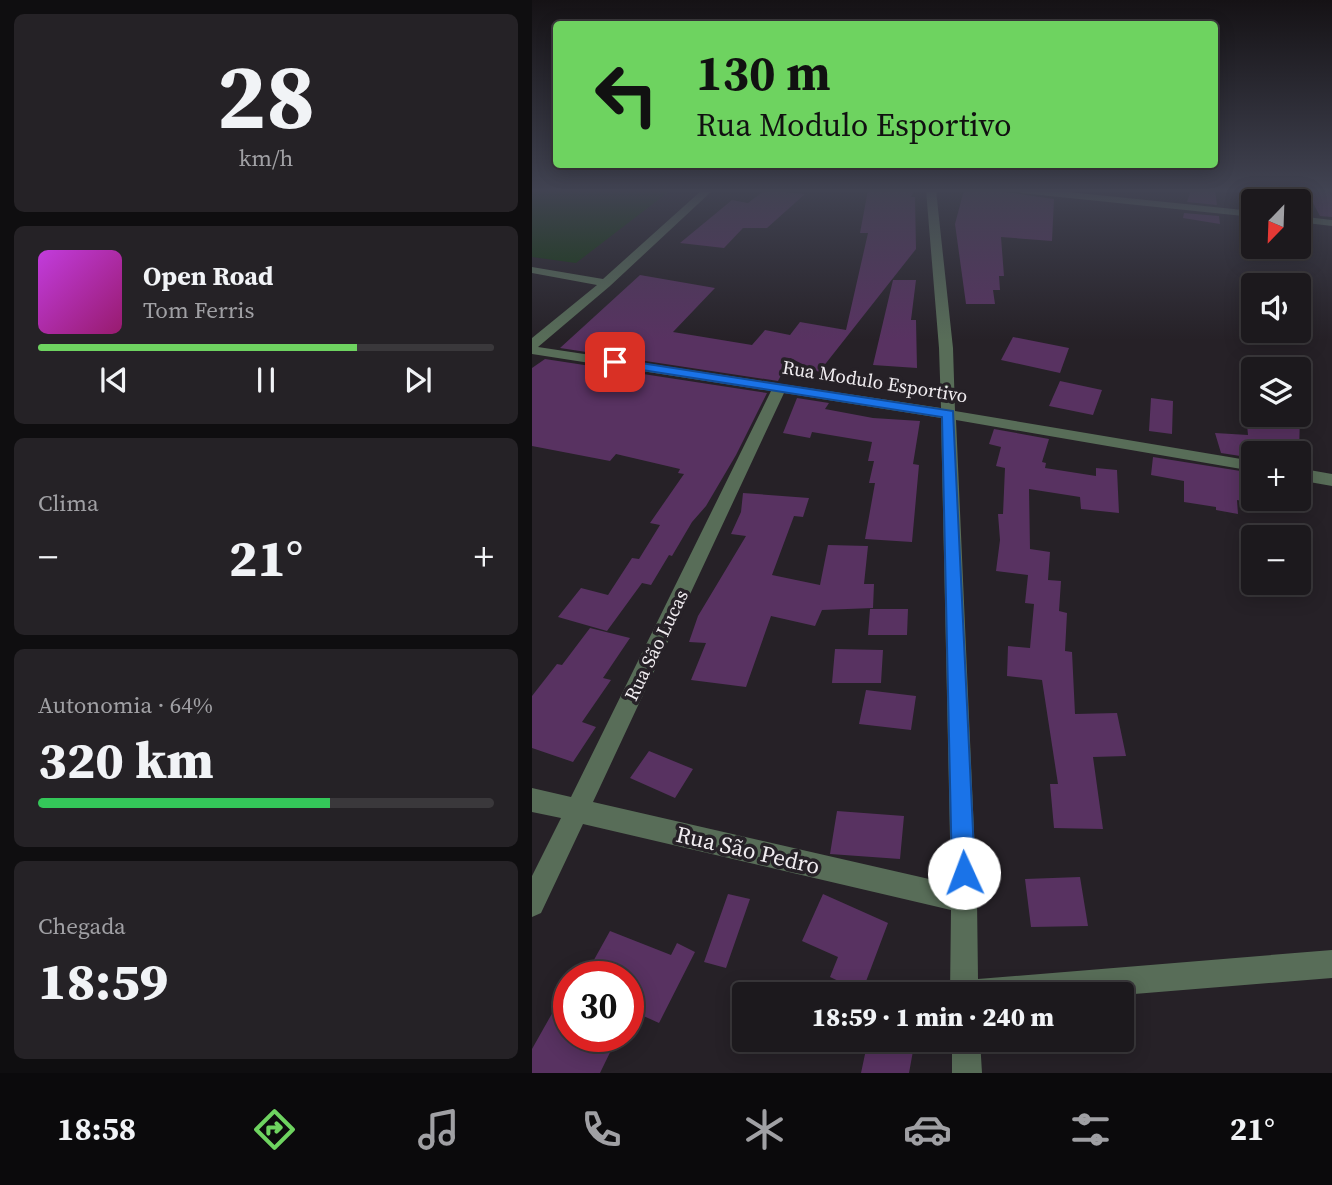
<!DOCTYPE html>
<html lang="pt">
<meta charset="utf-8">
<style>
body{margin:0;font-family:"Source Serif 4",serif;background:#252226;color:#f1f3f6;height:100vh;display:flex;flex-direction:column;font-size:26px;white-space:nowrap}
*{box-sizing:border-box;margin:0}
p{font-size:23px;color:#a0a0a4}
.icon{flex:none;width:38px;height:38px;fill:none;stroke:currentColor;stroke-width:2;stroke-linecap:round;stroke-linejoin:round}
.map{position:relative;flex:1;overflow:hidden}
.sheet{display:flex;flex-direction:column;gap:14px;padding:14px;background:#0f0e10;width:532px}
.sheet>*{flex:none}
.banner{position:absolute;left:21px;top:21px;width:665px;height:147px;border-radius:7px;box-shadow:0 4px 18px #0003,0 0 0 2px #3a383b;background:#6ed360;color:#111;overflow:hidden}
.needle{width:46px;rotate:203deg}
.buttons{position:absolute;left:709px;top:189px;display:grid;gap:14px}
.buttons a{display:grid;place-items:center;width:70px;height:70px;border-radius:7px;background:#1c191d;box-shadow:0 4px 18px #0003,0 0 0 2px #3a383b;font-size:35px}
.speed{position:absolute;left:21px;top:961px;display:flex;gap:14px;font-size:35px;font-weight:700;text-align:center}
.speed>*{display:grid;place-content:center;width:91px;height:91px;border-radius:50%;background:#1c191d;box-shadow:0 4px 18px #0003,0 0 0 2px #3a383b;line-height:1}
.speed .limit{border:10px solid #d22;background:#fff;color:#111}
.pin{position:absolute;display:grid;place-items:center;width:60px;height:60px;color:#fff;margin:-30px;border-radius:14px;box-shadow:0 4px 10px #0006}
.me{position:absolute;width:77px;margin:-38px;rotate:358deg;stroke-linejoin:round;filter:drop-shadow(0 0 5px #0008)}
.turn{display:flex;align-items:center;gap:24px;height:147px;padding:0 28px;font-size:32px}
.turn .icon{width:91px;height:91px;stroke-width:2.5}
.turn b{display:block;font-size:49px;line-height:60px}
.big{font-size:52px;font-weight:800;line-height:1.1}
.sheet .tile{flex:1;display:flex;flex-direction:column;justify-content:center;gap:10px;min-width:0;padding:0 24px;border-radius:10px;background:#252226}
.sheet .dial{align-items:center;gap:0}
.dial b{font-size:91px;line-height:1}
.song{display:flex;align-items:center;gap:21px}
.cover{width:84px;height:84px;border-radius:10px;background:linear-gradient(135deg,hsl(290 70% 55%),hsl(320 70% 35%))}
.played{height:7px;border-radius:4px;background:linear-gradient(90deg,#6ed360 70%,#3a383b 70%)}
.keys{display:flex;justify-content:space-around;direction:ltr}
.heat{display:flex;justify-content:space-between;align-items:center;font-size:38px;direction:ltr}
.charge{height:10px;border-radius:5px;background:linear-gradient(90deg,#34c759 64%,#3a383b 0)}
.trip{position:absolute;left:200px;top:982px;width:402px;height:70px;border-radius:7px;background:#1c191d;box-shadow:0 4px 18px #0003,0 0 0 2px #3a383b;font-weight:800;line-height:70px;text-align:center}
.tabs{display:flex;height:112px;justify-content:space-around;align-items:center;background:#0b0a0c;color:#a0a0a4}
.tabs .icon{width:49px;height:49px}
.tabs .on{color:#6ed360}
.tabs b{font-size:32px;color:#f1f3f6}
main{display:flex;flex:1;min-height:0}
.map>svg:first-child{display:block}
.green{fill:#12380c}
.building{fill:#583261}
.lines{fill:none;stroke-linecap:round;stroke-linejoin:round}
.minor{fill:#586d58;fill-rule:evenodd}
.route{fill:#1a73e8;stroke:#114b97;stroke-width:2}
.labels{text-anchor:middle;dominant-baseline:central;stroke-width:7;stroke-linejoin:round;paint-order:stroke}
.street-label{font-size:19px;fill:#f0ecf0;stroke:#262127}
.near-street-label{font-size:23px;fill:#f0ecf0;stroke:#262127}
</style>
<main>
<section class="sheet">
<div class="tile dial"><b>28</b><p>km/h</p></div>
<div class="tile">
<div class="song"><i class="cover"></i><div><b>Open Road</b><p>Tom Ferris</p></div></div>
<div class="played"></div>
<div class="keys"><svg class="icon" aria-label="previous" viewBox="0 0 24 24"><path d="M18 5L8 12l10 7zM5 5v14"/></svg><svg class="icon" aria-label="pause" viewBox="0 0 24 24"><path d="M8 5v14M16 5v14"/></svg><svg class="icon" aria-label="next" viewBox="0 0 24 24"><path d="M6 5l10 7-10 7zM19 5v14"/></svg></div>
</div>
<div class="tile"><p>Clima</p>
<div class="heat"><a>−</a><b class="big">21°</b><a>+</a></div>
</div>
<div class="tile"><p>Autonomia · 64%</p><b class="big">320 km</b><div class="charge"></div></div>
<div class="tile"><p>Chegada</p><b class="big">18:59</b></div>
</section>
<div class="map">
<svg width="800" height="1073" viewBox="0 0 800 1073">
<rect width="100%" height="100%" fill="#262127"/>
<!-- green -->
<path class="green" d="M0 190H139L44 263 0 257Z"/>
<!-- building -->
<path class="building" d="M233 190 273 194 235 228H211L192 248 148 243 200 200 216 203Z
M336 190H382L379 197H383L384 249 287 372 258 358 246 381 28 348 108 275 183 288 141 332 220 345 233 330 258 335 268 322 314 330 336 233H328Z
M432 190 467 191 522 199 520 241 469 237 472 276H467L468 290H461L463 304H434L423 224Z
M659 190H683L685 205 655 202Z
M774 190H796L800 197V217L788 216Z
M652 213 687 216 688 224 651 218Z
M361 280H384L379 320H384L385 368 341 365Z
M481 337 537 348 528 373 469 360Z
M13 359 235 393 204 455 174 506 160 522 140 556 137 555 119 585 110 583 75 631 26 617 49 588 76 595 100 558 107 559 128 525 118 523 152 474 146 473 148 469 84 454 78 461 0 446V368Z
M528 381 570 390 561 415 517 406Z
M265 398 297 403 293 409 341 418 388 421 381 464 387 465 380 542 333 539 343 483H337L342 461H336L340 442 280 432 278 438 251 433Z
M619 398 641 401 640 434 617 431Z
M714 415H768L767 453H721V458L689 453 683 433 716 435Z
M462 429 517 439 510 462 514 463 513 468 564 476V468L585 470 587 513 549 509 548 497 497 489 498 549 518 552 516 580 529 581 527 611 535 613 533 651 540 652 543 714 585 713 594 756 561 757 571 829 522 828 518 784H526L510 680 475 676 476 646 498 648 502 604 493 603 496 575 464 571 468 540 466 514H471L473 468 464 466 469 447 457 444Z
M621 457 721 473V503L705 500 706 514 684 510V507L652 502V481L619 475Z
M211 493 277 498 271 517 262 516 240 575 288 585 296 545 336 546 332 584H342L341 608 290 610 283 626 239 616 214 687 159 680 174 643 157 642 166 616 214 536 199 534 209 512 220 513 209 512Z
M338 609H376L375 635H336Z
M58 628 98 638 71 678 79 680 50 722 64 727 41 762 0 748V696L25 664 30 665Z
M303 649 351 650 349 683H300Z
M334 690 384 696 379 730 327 724Z
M117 751 161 769 143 798 98 778Z
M305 811 372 816 368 859 298 854Z
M548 877 556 926 499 927 493 879Z
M196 894 218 899 194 968 172 962Z
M291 894 356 923 330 992 298 977 306 957 270 941Z
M78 931 139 955 145 943 163 952 127 1023 96 1009V976H53Z
M22 1010 37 1016V1036H86L68 1073H0V1049Z
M336 1040H383L377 1073H329Z"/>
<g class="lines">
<!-- minor -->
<path class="minor" d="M170 190H181L78 286 6 347 409 408 407 348 394 190H404L421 348 423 411 721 461V471L424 420 445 900 446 979 800 950V978L590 995 418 994 419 910 51 824 9 913 0 917V876L29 818 0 812V788L39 797 239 391 0 354V338L65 285 0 273V267L71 279ZM252 393 409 418 419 884 61 802Z
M484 190H517L721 211V217L489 193Z
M766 216 800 220V226L766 222Z
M766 468 800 474V486L766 480Z
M420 1040H448L450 1073H420Z"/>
</g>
<!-- sky -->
<linearGradient id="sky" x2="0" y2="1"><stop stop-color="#151215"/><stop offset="0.56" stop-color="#414352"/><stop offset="1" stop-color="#414352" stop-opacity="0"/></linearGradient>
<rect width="800" height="340" fill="url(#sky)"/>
<!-- route -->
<path class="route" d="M83 359 421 411 443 873 440 881 432 885 423 881 420 873 410 417 78 365V360Z"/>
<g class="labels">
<!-- street labels -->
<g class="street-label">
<text transform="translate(343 381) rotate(9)">Rua Modulo Esportivo</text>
<text transform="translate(124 645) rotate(-64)">Rua São Lucas</text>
</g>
<!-- near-street labels -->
<g class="near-street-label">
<text transform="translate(216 850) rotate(13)">Rua São Pedro</text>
</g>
</g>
</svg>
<div class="buttons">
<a><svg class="needle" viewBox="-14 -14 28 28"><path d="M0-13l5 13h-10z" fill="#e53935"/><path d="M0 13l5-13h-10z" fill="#a0a0a4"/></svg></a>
<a><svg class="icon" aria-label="sound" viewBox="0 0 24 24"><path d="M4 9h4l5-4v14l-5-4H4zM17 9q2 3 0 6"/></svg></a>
<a><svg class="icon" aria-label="layers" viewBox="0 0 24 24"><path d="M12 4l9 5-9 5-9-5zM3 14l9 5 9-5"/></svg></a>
<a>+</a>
<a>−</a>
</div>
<div class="speed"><div class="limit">30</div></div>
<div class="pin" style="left:83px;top:362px;background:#d93025"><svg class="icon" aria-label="arrive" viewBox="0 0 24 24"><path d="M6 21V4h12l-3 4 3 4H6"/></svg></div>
<svg class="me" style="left:432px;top:873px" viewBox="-20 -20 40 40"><circle r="19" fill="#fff"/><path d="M0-13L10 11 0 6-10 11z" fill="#1a73e8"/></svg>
<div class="trip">18:59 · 1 min · 240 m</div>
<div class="banner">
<div class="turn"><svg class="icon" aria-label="left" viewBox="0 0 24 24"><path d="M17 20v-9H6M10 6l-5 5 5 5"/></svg><div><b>130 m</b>Rua Modulo Esportivo</div></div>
</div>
</div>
</main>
<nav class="tabs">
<b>18:58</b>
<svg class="icon on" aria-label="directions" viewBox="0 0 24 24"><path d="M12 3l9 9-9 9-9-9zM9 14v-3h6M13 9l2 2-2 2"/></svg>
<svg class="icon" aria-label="music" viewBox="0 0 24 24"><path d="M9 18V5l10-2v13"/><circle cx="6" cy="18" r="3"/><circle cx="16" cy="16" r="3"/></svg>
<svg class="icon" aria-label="phone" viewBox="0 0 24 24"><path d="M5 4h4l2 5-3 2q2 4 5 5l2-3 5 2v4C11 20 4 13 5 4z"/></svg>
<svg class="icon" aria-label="climate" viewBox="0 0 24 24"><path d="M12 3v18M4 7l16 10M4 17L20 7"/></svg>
<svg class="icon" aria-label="car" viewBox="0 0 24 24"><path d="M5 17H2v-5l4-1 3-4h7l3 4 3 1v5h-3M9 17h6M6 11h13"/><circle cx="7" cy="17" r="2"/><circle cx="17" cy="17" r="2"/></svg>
<svg class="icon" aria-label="filters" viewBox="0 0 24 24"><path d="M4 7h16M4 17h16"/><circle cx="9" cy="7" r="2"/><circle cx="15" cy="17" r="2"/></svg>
<b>21°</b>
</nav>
